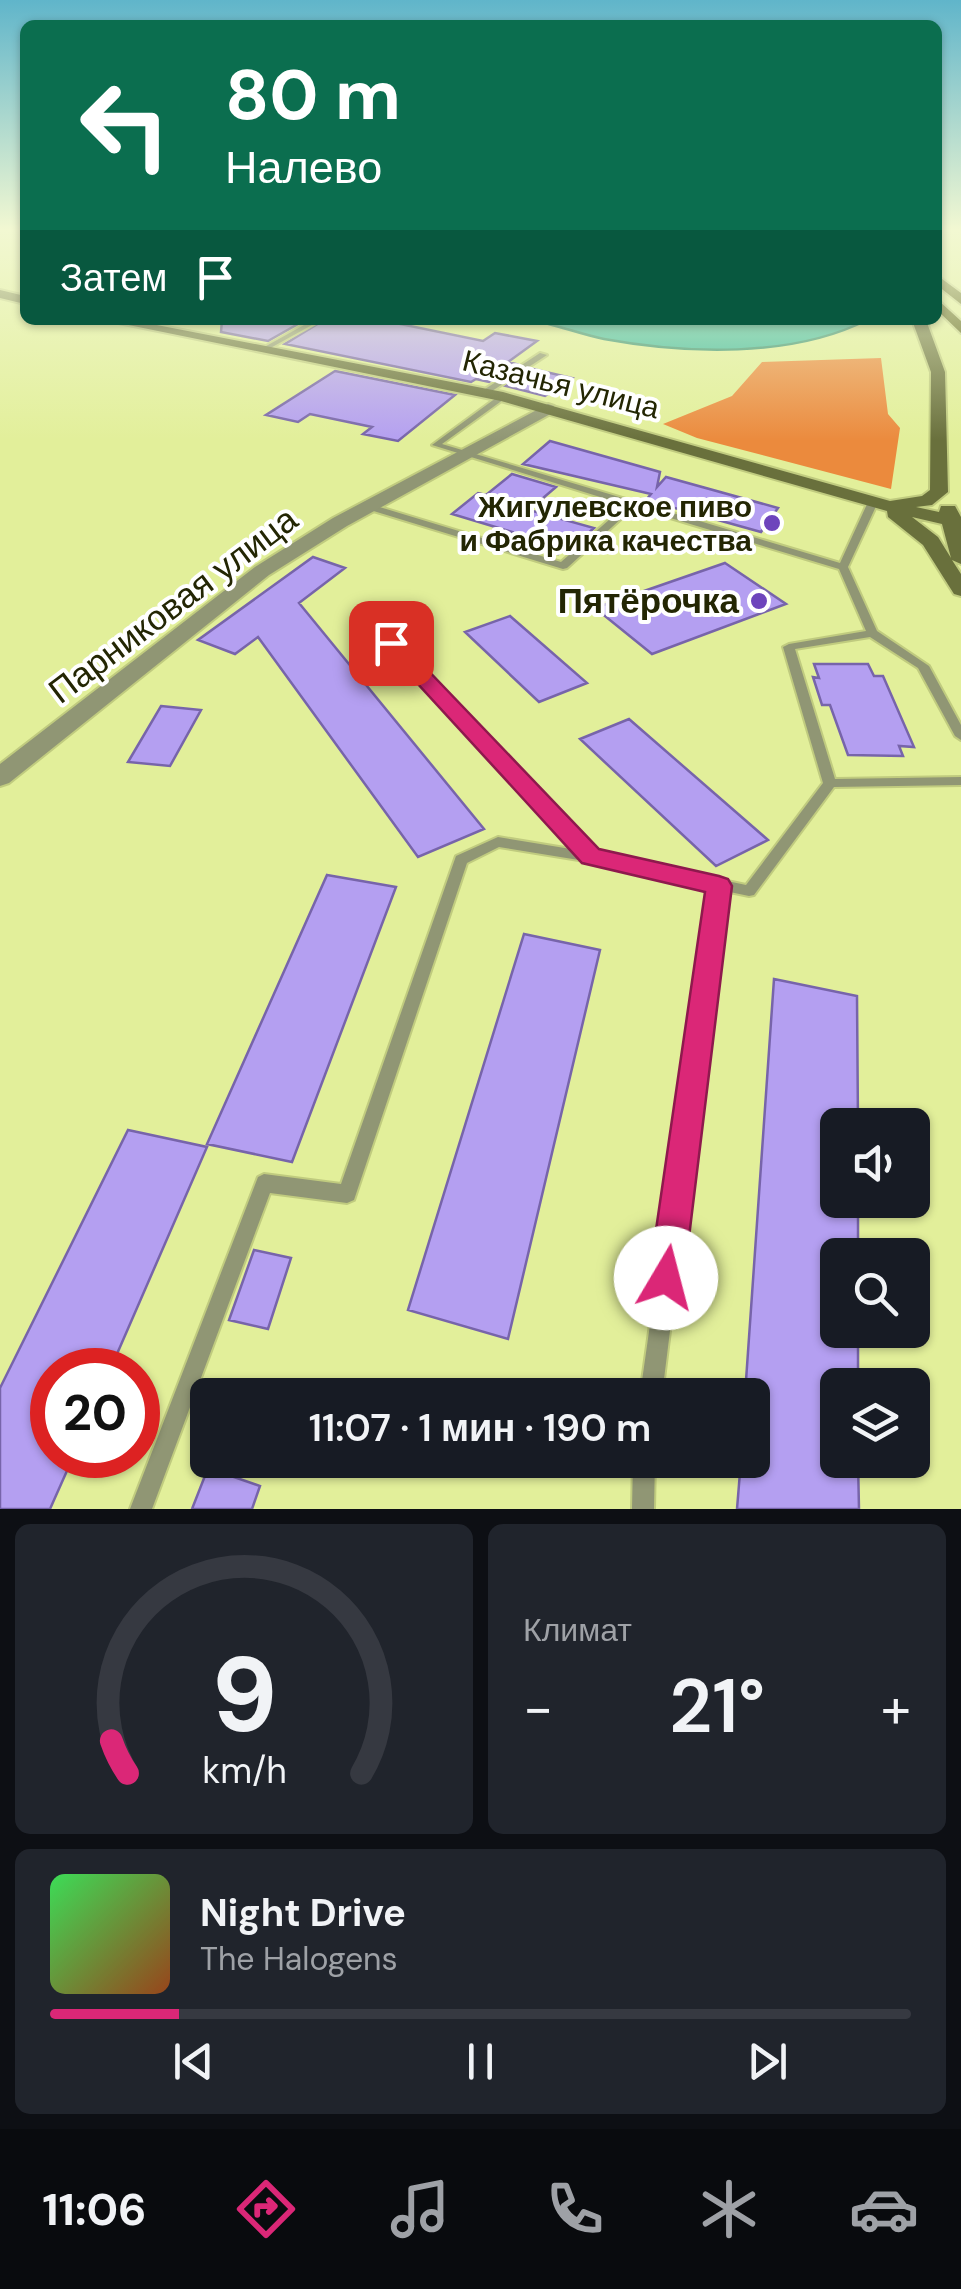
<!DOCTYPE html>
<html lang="ru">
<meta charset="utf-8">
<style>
body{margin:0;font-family:"DM Sans",sans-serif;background:#20242c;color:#f1f3f6;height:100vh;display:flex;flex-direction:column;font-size:38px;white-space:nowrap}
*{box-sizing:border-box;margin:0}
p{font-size:32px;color:#9ea1a6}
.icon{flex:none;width:55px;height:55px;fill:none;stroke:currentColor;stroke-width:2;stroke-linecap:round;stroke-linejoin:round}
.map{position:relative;height:1509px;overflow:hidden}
.details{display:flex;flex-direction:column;gap:15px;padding:15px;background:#0d0f14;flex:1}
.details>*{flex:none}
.top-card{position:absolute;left:20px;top:20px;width:922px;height:305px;border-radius:15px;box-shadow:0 2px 8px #0004;background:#0b6e4f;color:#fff;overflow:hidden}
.fabs{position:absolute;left:820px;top:1108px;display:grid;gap:20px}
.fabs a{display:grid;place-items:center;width:110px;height:110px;border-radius:15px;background:#171b24;box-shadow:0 2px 8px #0004;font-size:50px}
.speed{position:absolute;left:30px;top:1348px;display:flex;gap:20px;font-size:50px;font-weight:700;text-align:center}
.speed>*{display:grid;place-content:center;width:130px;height:130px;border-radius:50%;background:#171b24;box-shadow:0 2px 8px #0004;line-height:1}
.speed .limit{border:15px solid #d22;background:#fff;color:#111}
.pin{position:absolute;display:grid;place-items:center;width:85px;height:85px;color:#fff;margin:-42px;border-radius:20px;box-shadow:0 5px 15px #0006}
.me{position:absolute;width:110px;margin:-55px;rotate:8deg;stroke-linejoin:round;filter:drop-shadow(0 0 8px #0008)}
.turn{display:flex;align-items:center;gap:35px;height:210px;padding:0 40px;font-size:45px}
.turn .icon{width:130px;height:130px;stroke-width:2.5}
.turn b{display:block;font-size:70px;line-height:85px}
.then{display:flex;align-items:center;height:95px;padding:0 40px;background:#0003;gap:20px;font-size:38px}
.big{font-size:75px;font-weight:600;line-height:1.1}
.details .tile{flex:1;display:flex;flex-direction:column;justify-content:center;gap:15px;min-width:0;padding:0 35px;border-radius:15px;background:#20242c}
.details .dial{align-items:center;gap:0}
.dial svg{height:260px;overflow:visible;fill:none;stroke:#363941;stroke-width:7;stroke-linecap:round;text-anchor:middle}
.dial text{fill:#f1f3f6;stroke:none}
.song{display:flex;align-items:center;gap:30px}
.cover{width:120px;height:120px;border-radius:15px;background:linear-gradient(135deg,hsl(130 70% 55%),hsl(20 70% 35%))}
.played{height:10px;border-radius:5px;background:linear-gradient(90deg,#db2777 15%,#363941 15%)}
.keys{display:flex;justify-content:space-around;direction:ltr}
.heat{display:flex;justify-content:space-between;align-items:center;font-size:55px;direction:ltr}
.details .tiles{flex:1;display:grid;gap:15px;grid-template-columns:1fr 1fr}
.tile:last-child{grid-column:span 2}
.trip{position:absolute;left:190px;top:1378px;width:580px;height:100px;border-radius:15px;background:#171b24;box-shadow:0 2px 8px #0004;font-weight:600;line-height:100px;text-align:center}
.tab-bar{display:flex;height:160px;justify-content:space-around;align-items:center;background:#090b0e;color:#9ea1a6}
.tab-bar .icon{width:70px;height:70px}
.tab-bar .on{color:#db2777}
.tab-bar b{font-size:45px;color:#f1f3f6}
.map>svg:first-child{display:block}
.forest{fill:#eb8a3d}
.water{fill:#34b79c;stroke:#2f8c6e;stroke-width:2.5}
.building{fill:#b49ff1;stroke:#7764aa;stroke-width:2.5}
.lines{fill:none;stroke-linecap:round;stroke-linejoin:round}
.lane-casing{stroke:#c0cb7f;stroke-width:4}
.street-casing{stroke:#c0cb7f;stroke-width:4}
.secondary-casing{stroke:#c0cb7f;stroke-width:4}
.primary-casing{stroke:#c0cb7f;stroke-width:4}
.lane{fill:#909674;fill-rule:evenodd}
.street{fill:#909674;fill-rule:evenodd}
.secondary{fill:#69703c;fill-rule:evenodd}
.primary{fill:#4d5409;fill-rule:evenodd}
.route{fill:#db2777;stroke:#8e194d;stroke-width:2.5}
.poi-dot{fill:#6e44bc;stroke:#fff;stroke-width:4}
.labels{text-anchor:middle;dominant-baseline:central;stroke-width:8;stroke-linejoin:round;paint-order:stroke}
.far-street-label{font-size:30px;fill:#232603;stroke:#fff}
.far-poi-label{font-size:30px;font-weight:bold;fill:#232603;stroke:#fff;text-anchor:end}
.poi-label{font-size:35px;font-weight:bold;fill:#232603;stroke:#fff;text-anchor:end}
.street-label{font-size:35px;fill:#232603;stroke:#fff}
</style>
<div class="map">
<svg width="961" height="1509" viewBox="0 0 961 1509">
<rect width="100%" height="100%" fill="#e2ef9a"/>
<!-- forest -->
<path class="forest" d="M881 358 888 414 900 428 891 489 697 438 663 424 732 396 762 362Z"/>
<!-- water -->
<path class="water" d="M530 320H867C792 358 686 354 604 339 579 334 555 324 530 320Z"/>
<!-- building -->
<path class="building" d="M222 320H305L268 341 221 332Z
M324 320H381L483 341 495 333 537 341 508 362 516 364 489 382 476 379 471 382 285 344Z
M533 369 572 378 545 396 506 386Z
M335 371 455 395 398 441 363 434 372 427 310 414 298 422 266 415Z
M550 441 660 472 657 487 666 477 778 508 761 532 646 500 651 494 523 464Z
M512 474 556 487 529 510 594 528 568 551 563 549 558 554 506 539 512 532 452 514 478 493 486 495Z
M313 557 345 568 299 603 484 829 418 857 258 637 235 654 198 640Z
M725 563 786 604 652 654 595 608Z
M510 616 587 683 539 702 465 632Z
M814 664H868L874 676H883L914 747 899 746 903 756 848 755 830 705H822L813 677 819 678Z
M161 706 201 710 170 766 128 762Z
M629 719 768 840 716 866 580 739Z
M327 875 396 887 292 1162 207 1144Z
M524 934 600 950 508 1339 408 1310Z
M774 979 857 996 858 1125H838V1200H858V1255H838V1330H858V1385H838V1460H858L859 1509H737L741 1460H752V1395H745Z
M128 1130 207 1147 110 1370H52V1455H74L50 1509H0V1388Z
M254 1250 291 1258 268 1329 229 1320Z
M208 1468 260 1486 252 1509H192Z"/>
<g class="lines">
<!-- lane casing -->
<g class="lane-casing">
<path id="lane" d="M313 320H321L265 351 259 350Z
M540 353 547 355 486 395 479 393Z
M500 395 507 397 442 444 840 563 868 502 876 500 878 502 848 567 877 631 929 666 961 725V740L955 736 918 668 870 637 795 649 835 779 961 777V785L834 787 754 895 749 896 725 891 662 1395H640L712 888 591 862 499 847 467 863 354 1200 347 1203 270 1193 152 1509H130L258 1177 264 1174 341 1184 456 856 498 837 577 850 387 645 385 643 387 641H395L596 853 746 885 823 783 783 647 789 644 866 631 839 569 634 507 567 568 563 569 367 509V505H373L561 562 626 505 432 445Z
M633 1460H655L654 1509H632Z"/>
</g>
<!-- street casing -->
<g class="street-casing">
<path id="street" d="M548 404 554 406V412L347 526 269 575 9 783 0 786V764L255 567 333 518Z"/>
</g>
<!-- secondary casing -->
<g class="secondary-casing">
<path id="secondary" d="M0 290 25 296V304L0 298Z
M104 320H131L503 392 890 501 922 496 930 490 931 372 912 320H926L945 372 948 492 932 505 916 507 939 512 941 506H955L961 517V564L952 560 961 574V596L954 594 923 545 888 517 887 511 501 401ZM912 517 942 524 951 558 938 537Z"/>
</g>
<!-- primary casing -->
<g class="primary-casing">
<path id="primary" d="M938 276 961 293V304L938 286Z
M938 300 961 321V333L938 311Z"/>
</g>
<!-- lane -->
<use href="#lane" class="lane"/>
<!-- street -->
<use href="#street" class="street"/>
<!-- secondary -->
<use href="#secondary" class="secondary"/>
<!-- primary -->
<use href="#primary" class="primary"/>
</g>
<!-- sky -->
<linearGradient id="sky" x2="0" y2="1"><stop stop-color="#60b5ca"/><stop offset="0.52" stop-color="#f2f8d2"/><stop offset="1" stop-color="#f2f8d2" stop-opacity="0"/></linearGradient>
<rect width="961" height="441" fill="url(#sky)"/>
<!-- route -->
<path class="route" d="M391 637 398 639 599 849 719 876 728 879 732 886 684 1278 679 1290 666 1295 654 1290 649 1278 705 892 582 863 384 647V639Z"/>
<!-- markers -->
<g class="poi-dot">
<circle cx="772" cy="523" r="10"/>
<circle cx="759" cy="601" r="10"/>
</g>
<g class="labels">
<!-- far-street labels -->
<g class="far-street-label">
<text transform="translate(561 384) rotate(14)">Казачья улица</text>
</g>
<!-- far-poi labels -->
<g class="far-poi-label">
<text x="752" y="506">Жигулевское пиво<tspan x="752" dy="34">и Фабрика качества</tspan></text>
</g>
<!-- poi labels -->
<g class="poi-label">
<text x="739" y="601">Пятёрочка</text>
</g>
<!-- street labels -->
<g class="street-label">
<text transform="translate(173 605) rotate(-37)">Парниковая улица</text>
</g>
</g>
</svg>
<div class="fabs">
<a><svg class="icon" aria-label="sound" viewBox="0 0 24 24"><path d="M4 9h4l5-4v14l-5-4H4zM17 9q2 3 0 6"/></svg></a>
<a><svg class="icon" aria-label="search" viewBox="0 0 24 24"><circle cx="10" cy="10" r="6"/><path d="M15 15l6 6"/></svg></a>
<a><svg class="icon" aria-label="layers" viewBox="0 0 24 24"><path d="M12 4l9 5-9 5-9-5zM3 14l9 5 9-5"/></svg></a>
</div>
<div class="speed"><div class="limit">20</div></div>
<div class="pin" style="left:391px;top:643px;background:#d93025"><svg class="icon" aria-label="arrive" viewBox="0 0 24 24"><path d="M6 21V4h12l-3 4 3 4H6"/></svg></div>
<svg class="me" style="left:666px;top:1278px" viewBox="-20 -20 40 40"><circle r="19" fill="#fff"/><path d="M0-13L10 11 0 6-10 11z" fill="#db2777"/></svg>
<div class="trip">11:07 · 1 мин · 190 m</div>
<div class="top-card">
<div class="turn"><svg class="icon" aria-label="left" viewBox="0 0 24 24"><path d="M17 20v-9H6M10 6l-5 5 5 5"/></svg><div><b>80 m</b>Налево</div></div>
<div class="then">Затем<svg class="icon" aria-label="arrive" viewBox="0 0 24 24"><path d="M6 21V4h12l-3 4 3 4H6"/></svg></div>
</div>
</div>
<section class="details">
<div class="tiles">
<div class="tile dial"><svg viewBox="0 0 100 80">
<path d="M14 69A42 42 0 1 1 86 69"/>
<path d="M14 69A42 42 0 0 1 9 59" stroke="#db2777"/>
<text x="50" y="56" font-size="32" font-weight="700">9</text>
<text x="50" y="72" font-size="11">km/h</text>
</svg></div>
<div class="tile"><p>Климат</p>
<div class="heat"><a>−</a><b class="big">21°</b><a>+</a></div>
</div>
<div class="tile">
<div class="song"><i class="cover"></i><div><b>Night Drive</b><p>The Halogens</p></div></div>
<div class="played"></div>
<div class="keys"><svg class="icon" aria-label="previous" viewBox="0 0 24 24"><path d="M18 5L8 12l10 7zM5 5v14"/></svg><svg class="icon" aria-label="pause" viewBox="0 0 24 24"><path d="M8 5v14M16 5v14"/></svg><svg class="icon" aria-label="next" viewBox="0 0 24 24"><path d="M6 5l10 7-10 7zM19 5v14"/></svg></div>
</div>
</div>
</section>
<nav class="tab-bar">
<b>11:06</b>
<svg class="icon on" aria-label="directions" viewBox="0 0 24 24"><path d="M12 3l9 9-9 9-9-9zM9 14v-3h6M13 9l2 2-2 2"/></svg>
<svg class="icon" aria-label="music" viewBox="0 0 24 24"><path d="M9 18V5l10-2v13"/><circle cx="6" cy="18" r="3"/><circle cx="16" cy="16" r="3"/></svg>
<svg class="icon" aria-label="phone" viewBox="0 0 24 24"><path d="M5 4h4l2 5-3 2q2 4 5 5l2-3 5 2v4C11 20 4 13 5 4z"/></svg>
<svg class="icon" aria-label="climate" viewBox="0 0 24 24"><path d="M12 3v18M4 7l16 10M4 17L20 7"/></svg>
<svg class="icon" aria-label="car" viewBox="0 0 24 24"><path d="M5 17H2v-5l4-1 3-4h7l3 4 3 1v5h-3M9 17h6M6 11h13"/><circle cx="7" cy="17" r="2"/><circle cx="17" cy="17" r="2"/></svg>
</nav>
